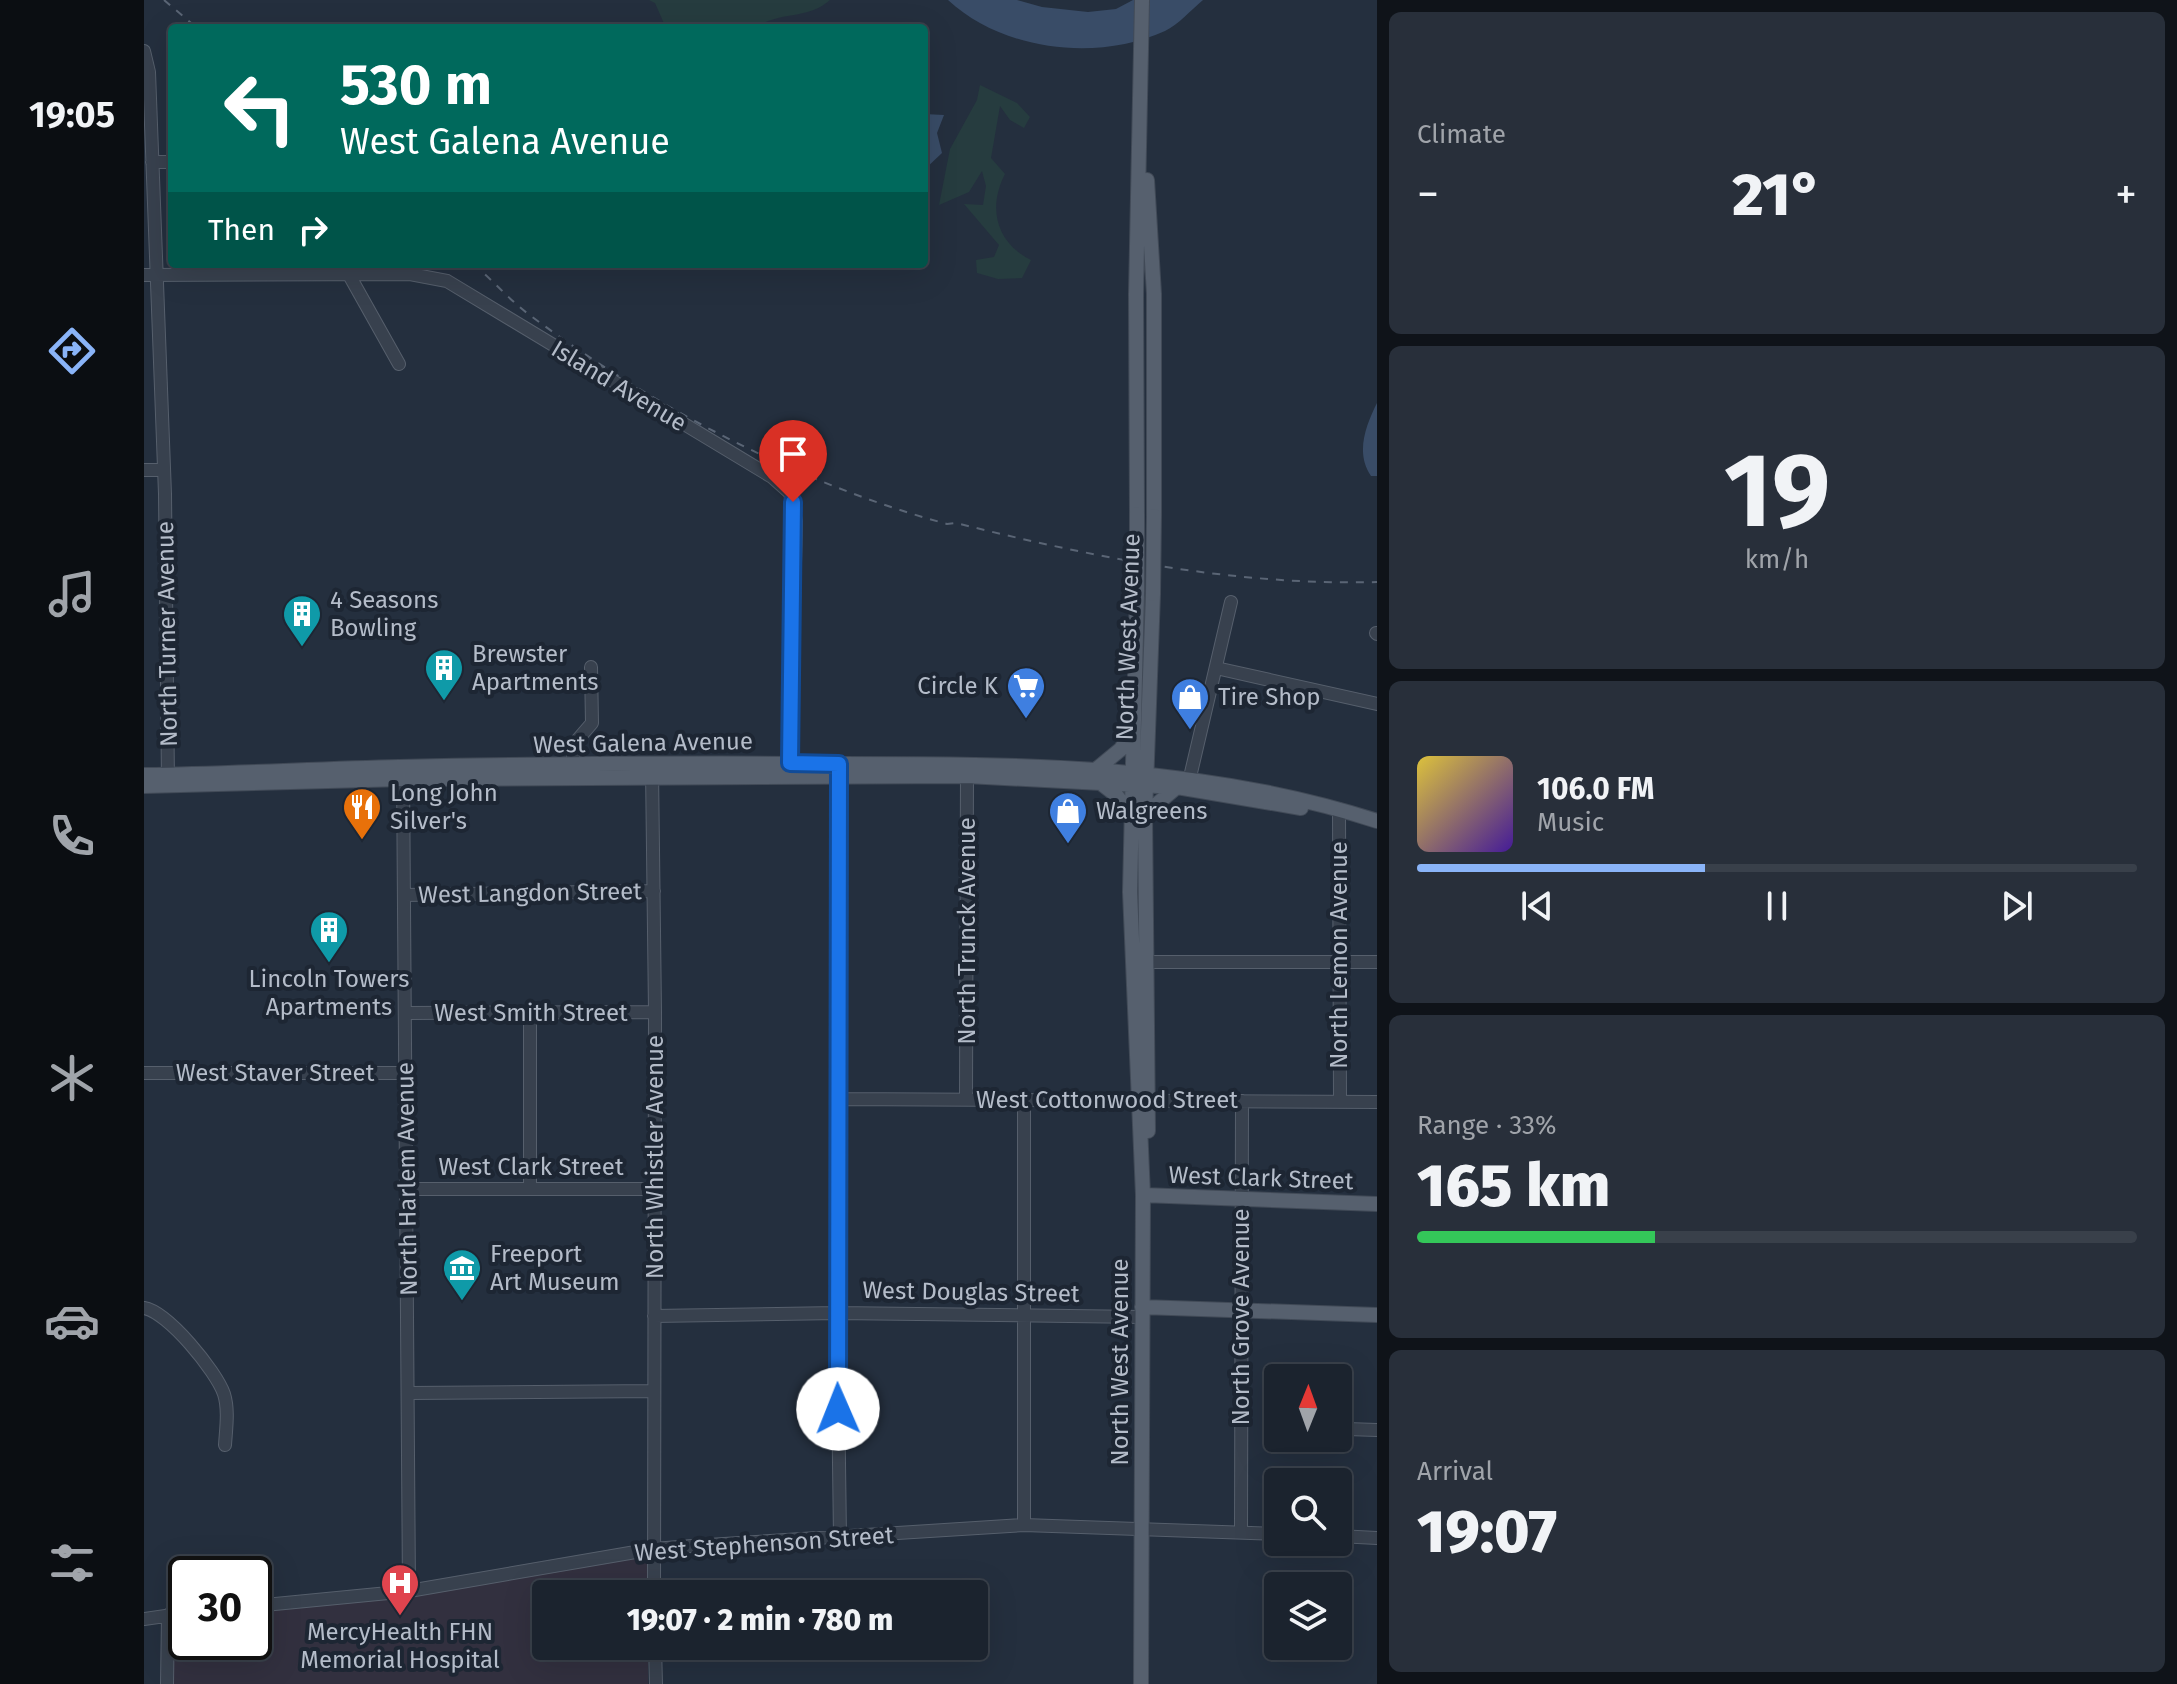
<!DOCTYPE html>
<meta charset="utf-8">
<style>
body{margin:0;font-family:"Fira Sans",sans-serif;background:#282f3a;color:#f1f3f6;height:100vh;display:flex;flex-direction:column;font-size:30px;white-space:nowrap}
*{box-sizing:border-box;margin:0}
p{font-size:26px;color:#a0a4aa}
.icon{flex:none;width:44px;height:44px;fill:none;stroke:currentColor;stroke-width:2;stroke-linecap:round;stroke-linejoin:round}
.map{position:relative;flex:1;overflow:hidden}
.sheet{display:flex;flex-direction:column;gap:12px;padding:12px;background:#0f1319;width:800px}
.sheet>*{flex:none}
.banner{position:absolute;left:24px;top:24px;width:760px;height:244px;border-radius:8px;box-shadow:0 8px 32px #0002,0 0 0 2px #39404a;background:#00695c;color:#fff;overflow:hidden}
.needle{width:52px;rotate:1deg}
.buttons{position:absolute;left:1120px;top:1364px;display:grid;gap:16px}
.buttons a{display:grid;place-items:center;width:88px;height:88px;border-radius:8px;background:#1b232e;box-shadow:0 8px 32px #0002,0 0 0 2px #39404a;font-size:40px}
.speed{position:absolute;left:24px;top:1556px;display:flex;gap:16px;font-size:40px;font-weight:700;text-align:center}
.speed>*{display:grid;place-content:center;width:104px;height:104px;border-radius:50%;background:#1b232e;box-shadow:0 8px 32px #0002,0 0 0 2px #39404a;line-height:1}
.speed .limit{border:4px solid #111;border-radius:12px;background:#fff;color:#111}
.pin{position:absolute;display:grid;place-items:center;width:68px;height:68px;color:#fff;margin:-82px -34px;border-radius:50% 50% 50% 0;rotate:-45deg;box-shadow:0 0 8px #0007}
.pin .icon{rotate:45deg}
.me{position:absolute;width:88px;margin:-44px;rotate:359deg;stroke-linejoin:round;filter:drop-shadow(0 0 6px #0008)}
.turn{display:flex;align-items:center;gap:28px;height:168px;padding:0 40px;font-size:36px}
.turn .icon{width:104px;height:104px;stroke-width:2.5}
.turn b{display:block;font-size:56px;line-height:68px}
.then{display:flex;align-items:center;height:76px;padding:0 40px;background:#0003;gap:16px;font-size:30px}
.big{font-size:60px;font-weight:800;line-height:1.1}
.sheet .widget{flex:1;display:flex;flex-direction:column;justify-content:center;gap:12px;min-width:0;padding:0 28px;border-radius:12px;background:#282f3a}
.sheet .dial{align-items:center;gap:0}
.dial b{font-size:104px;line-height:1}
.song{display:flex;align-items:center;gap:24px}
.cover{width:96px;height:96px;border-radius:12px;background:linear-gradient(135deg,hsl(50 70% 55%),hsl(260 70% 35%))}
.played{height:8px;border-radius:4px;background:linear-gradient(90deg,#8ab4f8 40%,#39404a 40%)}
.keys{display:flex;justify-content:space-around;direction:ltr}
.heat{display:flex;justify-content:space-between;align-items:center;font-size:44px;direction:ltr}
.charge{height:12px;border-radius:6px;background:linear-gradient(90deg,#34c759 33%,#39404a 0)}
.trip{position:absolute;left:388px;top:1580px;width:456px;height:80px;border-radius:8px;background:#1b232e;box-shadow:0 8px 32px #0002,0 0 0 2px #39404a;font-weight:800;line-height:80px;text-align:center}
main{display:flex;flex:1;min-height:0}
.menu{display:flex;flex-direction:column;width:144px;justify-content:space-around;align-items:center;background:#0b0e12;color:#a0a4aa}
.menu .icon{width:56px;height:56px}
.menu .current{color:#8ab4f8}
.menu b{font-size:36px;color:#f1f3f6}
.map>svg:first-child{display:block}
.medical{fill:#32303f}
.green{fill:#263c3f}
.water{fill:#394c67}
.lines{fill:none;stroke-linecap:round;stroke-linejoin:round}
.minor-casing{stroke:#565f6c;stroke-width:14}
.major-casing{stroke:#414a57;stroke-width:16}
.minor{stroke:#38414e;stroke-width:12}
.major{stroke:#56606e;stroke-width:14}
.rail{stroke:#5a6575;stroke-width:2;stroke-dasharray:8 8;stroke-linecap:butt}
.major-bridge-casing{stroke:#414a57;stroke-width:16;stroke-linecap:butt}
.major-bridge{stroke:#56606e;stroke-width:14}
.route-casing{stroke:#114b97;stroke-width:20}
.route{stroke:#1a73e8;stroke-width:14}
.labels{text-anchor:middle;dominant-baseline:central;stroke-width:8;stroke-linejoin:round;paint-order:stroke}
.street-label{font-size:24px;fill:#b4bcc9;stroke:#1d2633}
.poi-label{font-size:24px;fill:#b4bcc9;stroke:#1d2633;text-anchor:start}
</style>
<main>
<nav class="menu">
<b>19:05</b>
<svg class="icon current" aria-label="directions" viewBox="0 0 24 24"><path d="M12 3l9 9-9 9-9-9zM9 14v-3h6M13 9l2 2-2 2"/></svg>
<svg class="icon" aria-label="music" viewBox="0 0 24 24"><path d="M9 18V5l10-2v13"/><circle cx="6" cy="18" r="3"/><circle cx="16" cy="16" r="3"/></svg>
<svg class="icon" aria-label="phone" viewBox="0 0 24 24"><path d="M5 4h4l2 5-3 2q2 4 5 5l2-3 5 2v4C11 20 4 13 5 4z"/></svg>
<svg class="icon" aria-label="climate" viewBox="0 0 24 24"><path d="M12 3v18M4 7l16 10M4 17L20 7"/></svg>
<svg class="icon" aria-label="car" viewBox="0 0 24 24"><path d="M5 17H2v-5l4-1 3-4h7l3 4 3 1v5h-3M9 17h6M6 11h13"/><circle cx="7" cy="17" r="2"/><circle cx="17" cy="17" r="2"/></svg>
<svg class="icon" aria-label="filters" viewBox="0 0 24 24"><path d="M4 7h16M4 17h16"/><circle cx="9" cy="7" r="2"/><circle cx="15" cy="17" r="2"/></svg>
</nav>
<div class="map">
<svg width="1233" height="1684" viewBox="0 0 1233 1684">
<rect width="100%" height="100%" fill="#242f3e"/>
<!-- medical -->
<path class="medical" d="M504 1555V1594H402V1646H504V1684H30L29 1622 42 1621V1642H110V1613L272 1595Z"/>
<!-- green -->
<path class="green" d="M505 0H686C664 20 634 11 611 28H522L511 3Z
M836 85 873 103 886 117 880 128 866 120 856 106 847 158 861 174C843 209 853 243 887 260L878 278 854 279 833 273 832 260 850 257 855 245 820 204 839 205 842 186 838 171 825 192 795 205 806 149 833 100Z"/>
<!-- water -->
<path class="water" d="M804 0H873L898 7 944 12 972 9 989 0H1059C1047 10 1034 25 1021 31 953 62 859 51 804 0Z
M780 114 800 115 793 133 798 153 780 170Z
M1233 403V476H1227C1211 453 1222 425 1233 403Z"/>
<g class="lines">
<!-- minor casing -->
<g class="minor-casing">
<path id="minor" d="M0 51 5 72 21 494 24 783
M8 162H28
M204 273 255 364
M0 275 266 274 303 281 628 477 646 493 652 521 646 773
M0 470H18
M1232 633 1233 634
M1072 668 1233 704
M429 766V745L448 723 447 667
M695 768 693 1313 696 1537
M508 769 511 1012 510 1594
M259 770 265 1591
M1046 777 1087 602
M1195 809 1196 1102
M261 895 510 891
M994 962H1233
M262 1013 511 1012
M386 1014V1187
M0 1073H262
M822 1098 823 770
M694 1099 1233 1102
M880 1099V1525
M263 1189H511
M0 1308C24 1312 72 1371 80 1394 85 1410 82 1429 81 1445
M510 1316 693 1313 998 1317
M265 1393 510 1391
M1203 1429 1233 1430
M1097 1533 1098 1101
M1194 1536 1233 1538
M110 1606 265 1591 509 1549 548 1546 880 1525 1134 1534
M0 1619 42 1613
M511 1646 512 1684
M23 1684 24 1615"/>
</g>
<!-- major casing -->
<g class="major-casing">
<path id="major" d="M1003 180 1010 294V516
M993 514 992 295 998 0
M993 591 986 892 999 1195 997 1684
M954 768 977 749 988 731
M0 775C85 774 170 769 255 767 398 764 542 763 685 764 871 764 1054 763 1233 821
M954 781 972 795 987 814
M0 786 259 779 823 776 1033 787 1157 808
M1001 814 1033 787
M1004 1131 1001 814 1009 594
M999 1195 1233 1204
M998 1307 1233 1315"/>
</g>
<!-- minor -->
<use href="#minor" class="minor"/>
<!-- major -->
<use href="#major" class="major"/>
<!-- rail -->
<path class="rail" d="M20 0 53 28
M329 264C350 281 365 300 387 316 511 408 653 483 803 524L812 523C948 557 1092 586 1233 582"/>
<!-- major-bridge casing -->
<g class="major-bridge-casing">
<path id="major-bridge" d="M993 514V591
M1009 594 1010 516"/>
</g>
<!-- major-bridge -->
<use href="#major-bridge" class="major-bridge"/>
</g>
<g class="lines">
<!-- route casing -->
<g class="route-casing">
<path id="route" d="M649 502 646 763 695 764 694 1409"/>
</g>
<!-- route -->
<use href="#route" class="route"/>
</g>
<!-- icons -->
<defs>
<g id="building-pin" transform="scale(2)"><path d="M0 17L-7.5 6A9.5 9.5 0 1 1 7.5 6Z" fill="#0f9aa8" stroke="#1d2633"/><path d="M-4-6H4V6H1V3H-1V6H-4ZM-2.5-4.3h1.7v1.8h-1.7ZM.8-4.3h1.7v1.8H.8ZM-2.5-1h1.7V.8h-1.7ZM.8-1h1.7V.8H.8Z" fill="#fff"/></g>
<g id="supermarket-pin" transform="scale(2)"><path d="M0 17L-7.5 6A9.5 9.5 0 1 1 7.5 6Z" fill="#3f7fe0" stroke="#1d2633"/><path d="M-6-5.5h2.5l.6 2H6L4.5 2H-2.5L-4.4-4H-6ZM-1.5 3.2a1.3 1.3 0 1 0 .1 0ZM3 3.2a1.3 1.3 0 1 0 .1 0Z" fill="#fff"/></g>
<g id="shop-pin" transform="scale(2)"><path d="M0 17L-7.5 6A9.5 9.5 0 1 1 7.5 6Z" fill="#3f7fe0" stroke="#1d2633"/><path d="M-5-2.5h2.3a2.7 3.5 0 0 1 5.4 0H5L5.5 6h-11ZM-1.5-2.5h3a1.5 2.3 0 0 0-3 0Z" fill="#fff"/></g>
<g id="restaurant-pin" transform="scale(2)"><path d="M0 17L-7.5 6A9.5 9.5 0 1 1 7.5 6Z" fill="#e8710a" stroke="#1d2633"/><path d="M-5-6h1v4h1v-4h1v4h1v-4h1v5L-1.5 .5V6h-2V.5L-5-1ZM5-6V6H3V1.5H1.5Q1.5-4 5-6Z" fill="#fff"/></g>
<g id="museum-pin" transform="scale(2)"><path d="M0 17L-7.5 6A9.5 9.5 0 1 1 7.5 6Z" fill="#0f9aa8" stroke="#1d2633"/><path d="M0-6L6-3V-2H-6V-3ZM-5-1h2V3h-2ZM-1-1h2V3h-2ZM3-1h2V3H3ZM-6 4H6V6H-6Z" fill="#fff"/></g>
<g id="hospital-pin" transform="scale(2)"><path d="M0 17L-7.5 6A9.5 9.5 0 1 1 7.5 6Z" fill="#e0444e" stroke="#1d2633"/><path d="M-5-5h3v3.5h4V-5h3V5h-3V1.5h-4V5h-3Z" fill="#fff"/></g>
</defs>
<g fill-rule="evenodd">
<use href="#building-pin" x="158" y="614"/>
<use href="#building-pin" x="300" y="668"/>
<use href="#supermarket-pin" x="882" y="686"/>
<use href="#shop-pin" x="1046" y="697"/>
<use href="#restaurant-pin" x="218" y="807"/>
<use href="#shop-pin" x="924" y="811"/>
<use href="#building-pin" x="185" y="930"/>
<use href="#museum-pin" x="318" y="1268"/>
<use href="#hospital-pin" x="256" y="1583"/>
</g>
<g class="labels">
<!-- street labels -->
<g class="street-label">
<text transform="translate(475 386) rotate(31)">Island Avenue</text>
<text transform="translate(23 634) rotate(-91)">North Turner Avenue</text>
<text transform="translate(984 637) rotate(-88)">North West Avenue</text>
<text transform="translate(499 743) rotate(-1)">West Galena Avenue</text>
<text transform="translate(386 893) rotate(-1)">West Langdon Street</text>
<text transform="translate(823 931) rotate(-90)">North Trunck Avenue</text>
<text transform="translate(1195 955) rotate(-90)">North Lemon Avenue</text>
<text x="387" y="1013">West Smith Street</text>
<text x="131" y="1073">West Staver Street</text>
<text x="963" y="1100">West Cottonwood Street</text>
<text transform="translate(511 1157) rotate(-90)">North Whistler Avenue</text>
<text x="387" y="1167">West Clark Street</text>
<text transform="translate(1117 1178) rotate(2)">West Clark Street</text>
<text transform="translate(263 1179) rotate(-91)">North Harlem Avenue</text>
<text transform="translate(827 1292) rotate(1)">West Douglas Street</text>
<text transform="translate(1097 1317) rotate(-90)">North Grove Avenue</text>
<text transform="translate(976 1362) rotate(-90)">North West Avenue</text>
<text transform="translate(620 1544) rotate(-4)">West Stephenson Street</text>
</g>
<!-- poi labels -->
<g class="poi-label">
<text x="186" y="600">4 Seasons<tspan x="186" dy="28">Bowling</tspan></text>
<text x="328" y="654">Brewster<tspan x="328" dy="28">Apartments</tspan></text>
<text x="854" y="686" text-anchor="end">Circle K</text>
<text x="1074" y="697">Tire Shop</text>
<text x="246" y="793">Long John<tspan x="246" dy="28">Silver's</tspan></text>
<text x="952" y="811">Walgreens</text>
<text x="185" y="979" text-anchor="middle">Lincoln Towers<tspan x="185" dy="28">Apartments</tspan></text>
<text x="346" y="1254">Freeport<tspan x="346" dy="28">Art Museum</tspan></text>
<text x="256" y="1632" text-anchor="middle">MercyHealth FHN<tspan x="256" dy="28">Memorial Hospital</tspan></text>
</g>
</g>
</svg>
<div class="buttons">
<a><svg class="needle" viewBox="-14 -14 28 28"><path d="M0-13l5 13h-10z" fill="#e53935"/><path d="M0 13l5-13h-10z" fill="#a0a4aa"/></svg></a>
<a><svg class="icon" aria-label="search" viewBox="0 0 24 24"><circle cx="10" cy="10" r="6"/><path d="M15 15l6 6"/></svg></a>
<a><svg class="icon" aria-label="layers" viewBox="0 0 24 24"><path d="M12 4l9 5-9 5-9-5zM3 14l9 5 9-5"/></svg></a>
</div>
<div class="speed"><div class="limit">30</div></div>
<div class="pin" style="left:649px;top:502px;background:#d93025"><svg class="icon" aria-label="arrive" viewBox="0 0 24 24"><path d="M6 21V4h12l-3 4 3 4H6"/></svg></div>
<svg class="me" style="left:694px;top:1409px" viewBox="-20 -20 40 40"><circle r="19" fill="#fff"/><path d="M0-13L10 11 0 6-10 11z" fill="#1a73e8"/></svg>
<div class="trip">19:07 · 2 min · 780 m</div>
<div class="banner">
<div class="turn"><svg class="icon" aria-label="left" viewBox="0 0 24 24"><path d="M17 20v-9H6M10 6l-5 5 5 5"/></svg><div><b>530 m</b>West Galena Avenue</div></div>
<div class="then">Then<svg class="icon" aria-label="right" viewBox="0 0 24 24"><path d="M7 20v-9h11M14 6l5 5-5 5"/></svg></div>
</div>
</div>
<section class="sheet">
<div class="widget"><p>Climate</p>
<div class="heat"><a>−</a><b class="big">21°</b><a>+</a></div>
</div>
<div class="widget dial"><b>19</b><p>km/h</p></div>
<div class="widget">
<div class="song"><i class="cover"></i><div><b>106.0 FM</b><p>Music</p></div></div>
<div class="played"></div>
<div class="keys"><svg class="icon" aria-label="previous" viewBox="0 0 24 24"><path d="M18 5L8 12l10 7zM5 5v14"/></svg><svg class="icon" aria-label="pause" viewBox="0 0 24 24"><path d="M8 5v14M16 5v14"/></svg><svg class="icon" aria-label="next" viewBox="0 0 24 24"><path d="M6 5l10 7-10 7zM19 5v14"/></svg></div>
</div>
<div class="widget"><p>Range · 33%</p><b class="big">165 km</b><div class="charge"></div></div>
<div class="widget"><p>Arrival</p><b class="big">19:07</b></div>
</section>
</main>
